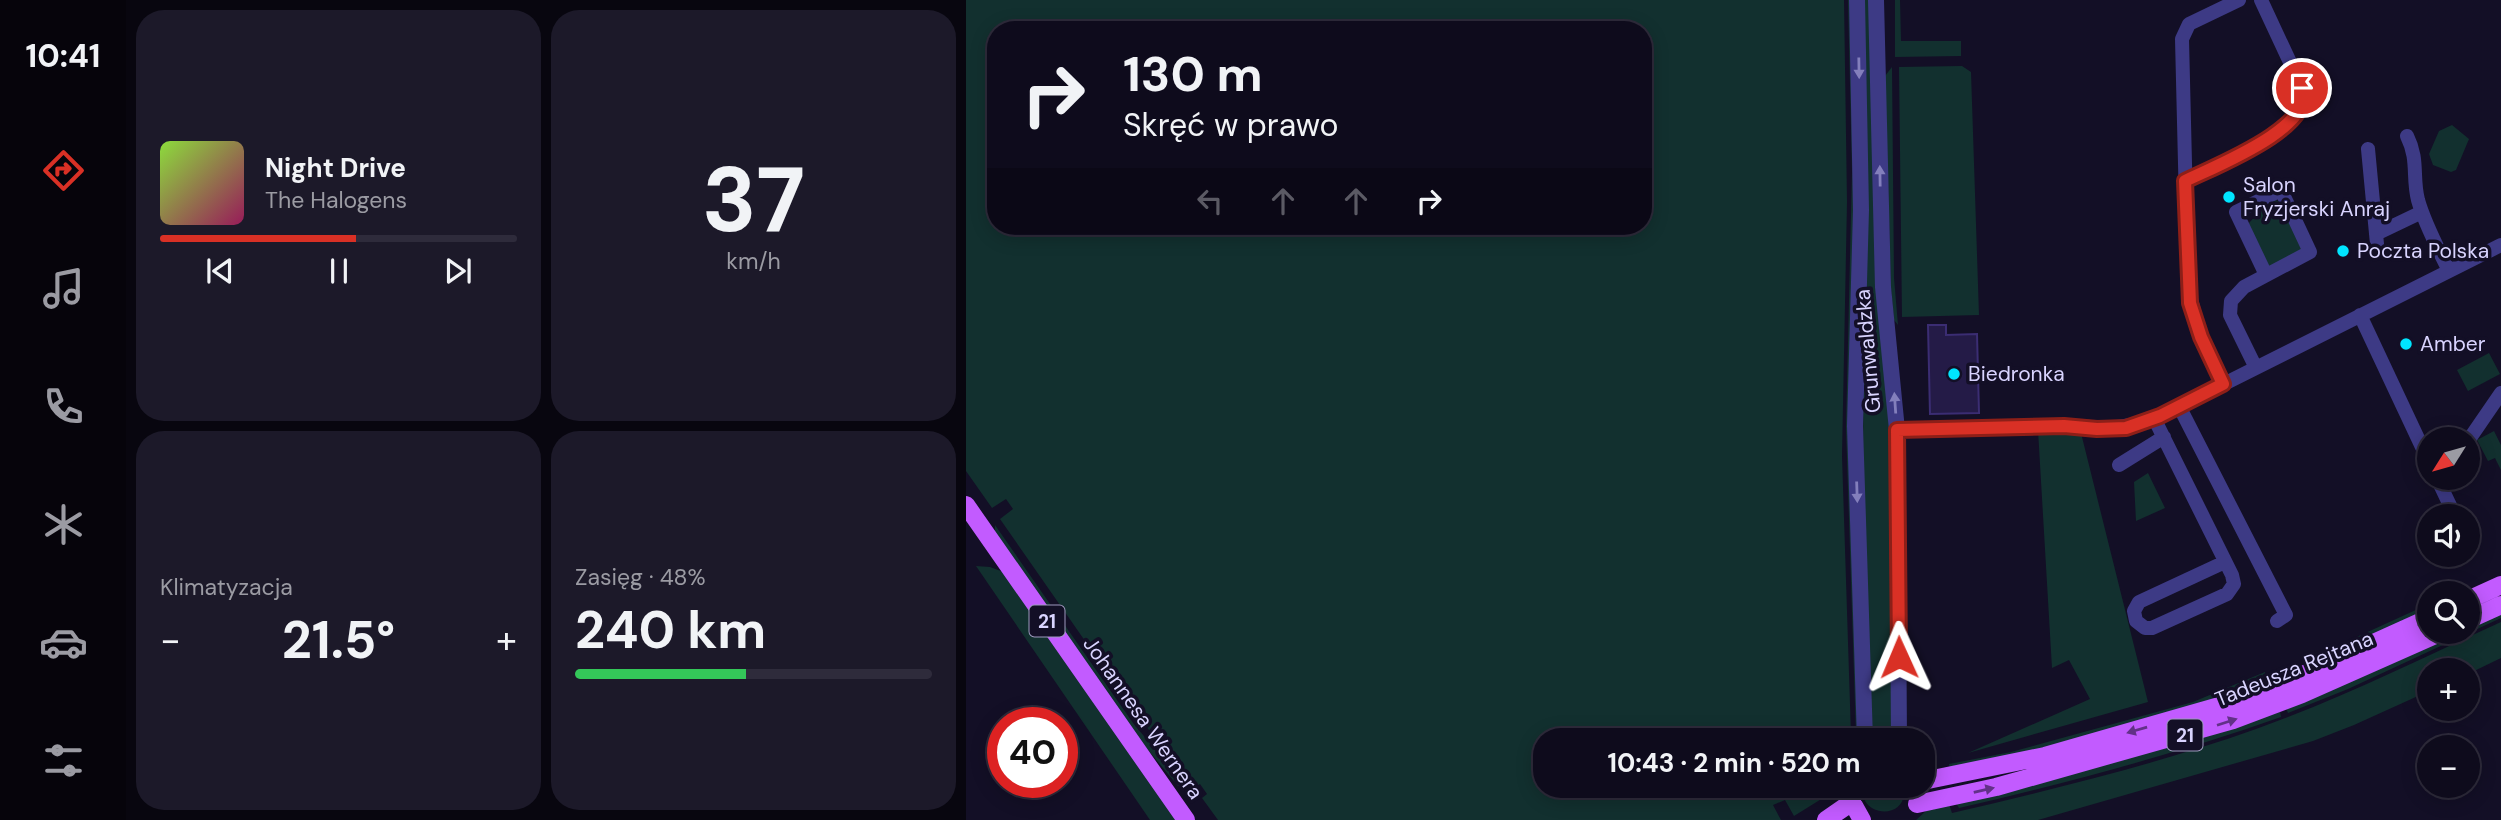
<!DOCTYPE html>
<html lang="pl">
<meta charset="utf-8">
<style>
body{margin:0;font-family:"DM Sans",sans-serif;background:#1c1929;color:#f1f3f6;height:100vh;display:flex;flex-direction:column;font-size:26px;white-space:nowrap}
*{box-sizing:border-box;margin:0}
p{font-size:23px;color:#9b9ba3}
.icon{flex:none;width:38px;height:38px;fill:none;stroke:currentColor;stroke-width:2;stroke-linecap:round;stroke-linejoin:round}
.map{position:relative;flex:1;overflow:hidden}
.drawer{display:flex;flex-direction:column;gap:10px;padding:10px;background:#08060f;width:840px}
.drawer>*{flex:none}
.guide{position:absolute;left:21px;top:21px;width:665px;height:214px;border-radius:28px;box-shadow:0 4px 18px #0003,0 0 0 2px #2e2b3b;background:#0e0b1c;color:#f1f3f6;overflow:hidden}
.needle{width:46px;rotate:233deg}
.buttons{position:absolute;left:1451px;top:427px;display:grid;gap:14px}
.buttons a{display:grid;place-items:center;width:63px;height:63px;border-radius:50%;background:#0e0b1c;box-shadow:0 4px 18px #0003,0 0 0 2px #2e2b3b;font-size:35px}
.speed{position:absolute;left:21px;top:707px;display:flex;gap:14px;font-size:35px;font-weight:700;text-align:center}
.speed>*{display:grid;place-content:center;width:91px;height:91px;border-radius:50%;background:#0e0b1c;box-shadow:0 4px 18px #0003,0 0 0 2px #2e2b3b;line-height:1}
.speed .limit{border:10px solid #d22;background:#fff;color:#111}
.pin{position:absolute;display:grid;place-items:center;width:60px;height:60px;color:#fff;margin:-30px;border:4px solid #fff;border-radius:50%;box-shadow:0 2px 7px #0007}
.me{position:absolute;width:77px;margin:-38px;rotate:359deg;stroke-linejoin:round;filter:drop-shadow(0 0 5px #0008)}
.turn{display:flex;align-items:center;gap:24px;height:147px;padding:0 21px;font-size:32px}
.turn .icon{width:91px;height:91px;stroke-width:2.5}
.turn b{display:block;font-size:49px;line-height:60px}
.lanes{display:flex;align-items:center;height:66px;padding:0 21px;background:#0003;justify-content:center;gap:35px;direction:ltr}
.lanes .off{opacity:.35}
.big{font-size:52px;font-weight:700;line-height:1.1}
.drawer .widget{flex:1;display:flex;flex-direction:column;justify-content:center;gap:10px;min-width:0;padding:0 24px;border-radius:28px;background:#1c1929}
.drawer .dial{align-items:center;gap:0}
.dial b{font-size:91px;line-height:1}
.song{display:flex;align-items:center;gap:21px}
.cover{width:84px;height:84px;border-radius:10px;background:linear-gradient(135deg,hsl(90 70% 55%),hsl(330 70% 35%))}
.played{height:7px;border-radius:4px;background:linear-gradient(90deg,#d93025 55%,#2e2b3b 55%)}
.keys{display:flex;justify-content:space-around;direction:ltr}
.heat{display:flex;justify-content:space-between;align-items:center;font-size:38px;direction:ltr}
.charge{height:10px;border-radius:5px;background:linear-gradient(90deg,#34c759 48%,#2e2b3b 0)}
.drawer .tiles{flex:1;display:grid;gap:10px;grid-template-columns:repeat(2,1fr)}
.trip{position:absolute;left:567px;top:728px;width:402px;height:70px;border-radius:28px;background:#0e0b1c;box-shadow:0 4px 18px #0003,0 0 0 2px #2e2b3b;font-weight:700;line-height:70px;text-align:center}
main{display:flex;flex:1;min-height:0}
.menu{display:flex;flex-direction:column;width:126px;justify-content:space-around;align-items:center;background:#06040b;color:#9b9ba3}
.menu .icon{width:49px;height:49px}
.menu .selected{color:#d93025}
.menu b{font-size:32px;color:#f1f3f6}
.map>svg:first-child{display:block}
.green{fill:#12302f;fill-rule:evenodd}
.building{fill:#241b47;stroke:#3b2d73;stroke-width:2}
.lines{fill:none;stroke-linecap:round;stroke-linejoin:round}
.minor{stroke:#3d3a85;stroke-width:14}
.tertiary{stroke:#3d3a85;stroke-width:16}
.primary{stroke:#c25bff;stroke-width:18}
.oneway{fill:#837fbc}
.oneway2{fill:#623188}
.route-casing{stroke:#8d1f18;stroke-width:18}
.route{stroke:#d93025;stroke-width:12}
.poi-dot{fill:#00e5ff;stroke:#130f26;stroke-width:2.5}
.labels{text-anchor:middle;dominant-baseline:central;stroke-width:7;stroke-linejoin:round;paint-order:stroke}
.shield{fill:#130f26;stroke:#9e99be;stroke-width:2}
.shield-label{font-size:19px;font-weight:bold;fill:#d9d4ff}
.poi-label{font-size:21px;fill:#d9d4ff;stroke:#130f26;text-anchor:start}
.street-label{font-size:21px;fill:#d9d4ff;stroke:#130f26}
</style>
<main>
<nav class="menu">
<b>10:41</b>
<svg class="icon selected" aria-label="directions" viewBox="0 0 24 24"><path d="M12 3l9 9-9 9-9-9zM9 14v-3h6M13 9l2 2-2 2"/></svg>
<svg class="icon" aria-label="music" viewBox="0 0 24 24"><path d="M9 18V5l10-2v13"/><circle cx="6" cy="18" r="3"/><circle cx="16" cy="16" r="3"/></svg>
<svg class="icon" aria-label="phone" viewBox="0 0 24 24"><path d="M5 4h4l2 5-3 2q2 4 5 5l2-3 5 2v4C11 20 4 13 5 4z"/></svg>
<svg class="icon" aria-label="climate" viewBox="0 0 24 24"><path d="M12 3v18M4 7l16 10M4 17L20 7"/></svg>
<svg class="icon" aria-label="car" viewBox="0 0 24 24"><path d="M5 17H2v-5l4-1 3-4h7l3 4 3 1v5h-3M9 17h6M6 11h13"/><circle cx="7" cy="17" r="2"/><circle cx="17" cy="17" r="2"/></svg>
<svg class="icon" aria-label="filters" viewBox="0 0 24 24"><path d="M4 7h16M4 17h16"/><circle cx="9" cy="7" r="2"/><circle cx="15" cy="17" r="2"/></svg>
</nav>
<section class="drawer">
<div class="tiles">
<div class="widget">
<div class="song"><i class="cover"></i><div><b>Night Drive</b><p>The Halogens</p></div></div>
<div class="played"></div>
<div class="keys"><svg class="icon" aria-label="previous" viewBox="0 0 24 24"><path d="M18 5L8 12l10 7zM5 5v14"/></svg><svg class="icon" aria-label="pause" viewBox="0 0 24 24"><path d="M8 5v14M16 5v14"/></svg><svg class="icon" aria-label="next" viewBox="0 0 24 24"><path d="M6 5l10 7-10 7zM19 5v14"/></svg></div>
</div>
<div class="widget dial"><b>37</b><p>km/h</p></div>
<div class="widget"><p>Klimatyzacja</p>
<div class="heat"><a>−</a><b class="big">21.5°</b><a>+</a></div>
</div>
<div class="widget"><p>Zasięg · 48%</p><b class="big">240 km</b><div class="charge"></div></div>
</div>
</section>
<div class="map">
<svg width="1535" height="820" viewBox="0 0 1535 820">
<rect width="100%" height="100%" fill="#130f26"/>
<!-- green -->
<path class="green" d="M0 0H878L881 202 876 456 885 735H880V740H579V786H868L857 798 828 816 819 800 807 805 815 820H252L236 798 241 794 234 784 229 787 170 714 34 519 47 509 40 499 26 508 0 471ZM30 30H677V226H30Z
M882 0H885L893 735H890L880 427 886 172Z
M898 0H904L924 417 927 734 906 735 897 481Z
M929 0H934L935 41H995V56L929 57Z
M996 66 1005 72 1013 315 936 317 933 67Z
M926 67 928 278 932 325 928 320 925 289 919 76Z
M1486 125 1503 139 1490 170 1485 172 1467 165 1463 154 1473 131Z
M1306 199 1318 203 1337 248 1304 269 1282 224Z
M1523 353 1534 374 1502 391 1491 370Z
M1072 430 1115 433 1182 702 1002 753 1124 699 1103 660 1086 668Z
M1528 431 1535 445V470L1529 458 1522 461 1511 440Z
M1182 473 1199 508 1170 521 1168 482Z
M29 525 167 723 222 789 212 786 167 732 29 532Z
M10 566 24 567 40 573 212 820H184Z
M1463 604V611L1346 662 1338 657 1373 645Z
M1535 612V618L1382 689 1322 713 1320 708 1492 632H1502V627Z
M1535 622V658L1502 674V670H1463V691L1388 725 1347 741 1072 820H950L961 810 983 804 986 813C1088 789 1192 764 1290 729 1374 699 1454 659 1535 622Z
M1299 672 1302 682 1265 695 1039 760 984 771 983 764 1045 752 1227 702Z
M1314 711 1315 717C1210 754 1101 783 993 808L990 803Z
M901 786H936C945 812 911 820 899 801Z"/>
<!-- building -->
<path class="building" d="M962 325H980V335L1011 334 1013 413 964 414Z"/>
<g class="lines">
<!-- minor -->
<path class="minor" d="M1441 136C1453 160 1446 176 1452 200 1459 225 1472 248 1483 271
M1402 149 1411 244
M1219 181C1247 167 1351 126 1336 88L1295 0
M1410 234 1456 212
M1394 315 1463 462
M1290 368 1264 315 1265 301 1278 287 1344 252 1315 190 1270 212 1300 275
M1257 384 1235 337 1222 288 1216 39 1223 24 1273 0
M1213 406 1320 615 1311 621
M1188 418 1266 575 1268 584 1261 594 1186 628H1179L1170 621 1168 611 1173 602 1259 562
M931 430C983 428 1036 427 1088 426 1134 425 1147 434 1194 416L1535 245
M1502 441 1535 393
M1153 465 1198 437
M1471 478 1488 514"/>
<!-- tertiary -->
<path class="tertiary" d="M891 0 895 210 889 426 899 740
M910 0 917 287 931 430 933 740"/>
<!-- primary -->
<path class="primary" d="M0 505 220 820
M1502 600 1535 585
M1502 620 1535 605
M957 781 1079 756 1264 703 1339 674 1463 618
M887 786 886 802 896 820
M951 804 1030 787 1267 720 1336 694 1476 632
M860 820 886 802"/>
</g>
<!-- one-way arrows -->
<defs><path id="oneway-solid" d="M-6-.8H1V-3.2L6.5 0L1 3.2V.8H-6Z" transform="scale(1.75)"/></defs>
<g class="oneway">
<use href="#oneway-solid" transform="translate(893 68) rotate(89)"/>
<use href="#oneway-solid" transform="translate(914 176) rotate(-91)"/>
<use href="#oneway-solid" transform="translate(929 403) rotate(-94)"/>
<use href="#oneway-solid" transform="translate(891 492) rotate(88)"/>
</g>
<g class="oneway2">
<use href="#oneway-solid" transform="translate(1261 722) rotate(-18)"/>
<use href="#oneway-solid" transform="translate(1171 730) rotate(164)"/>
<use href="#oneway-solid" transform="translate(1018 790) rotate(-13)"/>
</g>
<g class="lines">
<!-- route casing -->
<g class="route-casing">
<path id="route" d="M933 657 931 430 1098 426 1131 429 1160 428 1194 416 1257 384 1235 337 1224 303 1219 181C1247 167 1351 127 1336 88"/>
</g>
<!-- route -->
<use href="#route" class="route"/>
</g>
<!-- markers -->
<g class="poi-dot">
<circle cx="1263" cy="197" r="7"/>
<circle cx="1377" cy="251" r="7"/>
<circle cx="1440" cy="344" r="7"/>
<circle cx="988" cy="374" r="7"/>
</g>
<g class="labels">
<!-- shield labels -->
<g class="shield">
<rect x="63.5" y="605.5" width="35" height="31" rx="5"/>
<rect x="1201.5" y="719.5" width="35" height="31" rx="5"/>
</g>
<g class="shield-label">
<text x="81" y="621">21</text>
<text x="1219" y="735">21</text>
</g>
<!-- poi labels -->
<g class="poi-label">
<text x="1277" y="185">Salon<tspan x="1277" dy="24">Fryzjerski Anraj</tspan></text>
<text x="1391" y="251">Poczta Polska</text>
<text x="1454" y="344">Amber</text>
<text x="1002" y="374">Biedronka</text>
</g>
<!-- street labels -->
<g class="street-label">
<text transform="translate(902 351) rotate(-95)">Grunwaldzka</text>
<text transform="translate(1328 669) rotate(-22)">Tadeusza Rejtana</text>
<text transform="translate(177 718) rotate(55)">Johannesa Wernera</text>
</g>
</g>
</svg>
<div class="buttons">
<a><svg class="needle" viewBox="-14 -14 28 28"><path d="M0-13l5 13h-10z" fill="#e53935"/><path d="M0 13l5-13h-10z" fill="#9b9ba3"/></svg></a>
<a><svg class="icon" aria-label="sound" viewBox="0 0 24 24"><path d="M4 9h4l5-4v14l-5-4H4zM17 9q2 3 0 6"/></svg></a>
<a><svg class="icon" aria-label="search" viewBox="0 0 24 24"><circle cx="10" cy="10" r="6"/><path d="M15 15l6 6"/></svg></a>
<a>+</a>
<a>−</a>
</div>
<div class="speed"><div class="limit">40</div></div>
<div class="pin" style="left:1336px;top:88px;background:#d93025"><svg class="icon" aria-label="arrive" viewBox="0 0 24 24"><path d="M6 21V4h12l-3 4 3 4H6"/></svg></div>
<svg class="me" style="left:933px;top:657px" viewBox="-20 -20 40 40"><path d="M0-17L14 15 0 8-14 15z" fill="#d93025" stroke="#fff" stroke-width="4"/></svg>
<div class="trip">10:43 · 2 min · 520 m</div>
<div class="guide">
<div class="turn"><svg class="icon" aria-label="right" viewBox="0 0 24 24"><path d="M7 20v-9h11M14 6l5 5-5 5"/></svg><div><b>130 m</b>Skręć w prawo</div></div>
<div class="lanes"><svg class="icon off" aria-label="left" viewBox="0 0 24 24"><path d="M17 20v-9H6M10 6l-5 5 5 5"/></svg><svg class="icon off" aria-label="ahead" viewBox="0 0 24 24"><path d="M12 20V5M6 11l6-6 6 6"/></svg><svg class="icon off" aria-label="ahead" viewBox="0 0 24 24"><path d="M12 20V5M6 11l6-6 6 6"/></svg><svg class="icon" aria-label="right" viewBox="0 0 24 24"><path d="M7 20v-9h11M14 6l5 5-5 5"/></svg></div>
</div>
</div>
</main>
